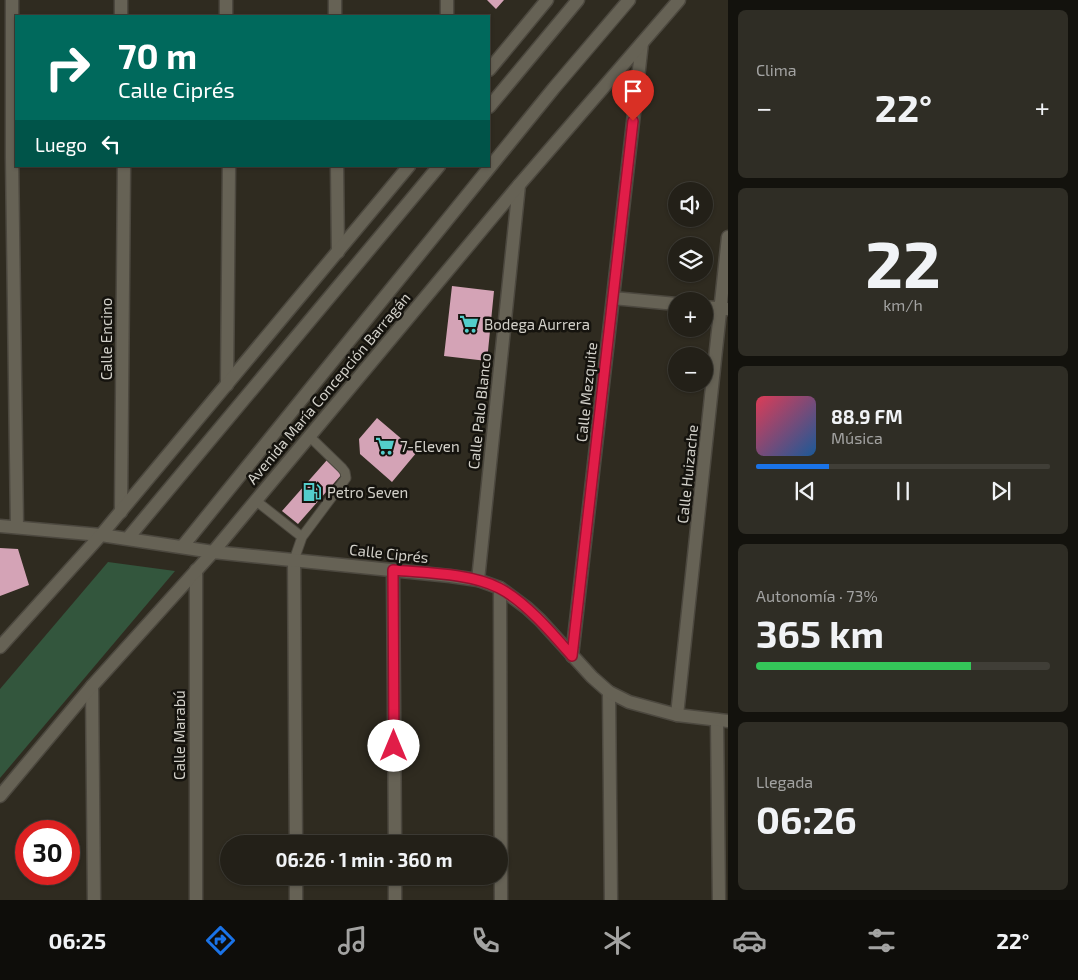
<!DOCTYPE html>
<html lang="es">
<meta charset="utf-8">
<style>
body{margin:0;font-family:"Exo 2",sans-serif;background:#2f2d25;color:#f1f3f6;height:100vh;display:flex;flex-direction:column;font-size:19px;white-space:nowrap}
*{box-sizing:border-box;margin:0}
p{font-size:16px;color:#a3a3a2}
.icon{flex:none;width:28px;height:28px;fill:none;stroke:currentColor;stroke-width:2;stroke-linecap:round;stroke-linejoin:round}
.map{position:relative;flex:1;overflow:hidden}
.details{display:flex;flex-direction:column;gap:10px;padding:10px;background:#13120d;width:350px}
.details>*{flex:none}
.guide{position:absolute;left:15px;top:15px;width:475px;height:152px;border-radius:0px;box-shadow:0 1px 4px #0004,0 0 0 1px #403e37;background:#00695c;color:#fff;overflow:hidden}
.controls{position:absolute;left:668px;top:182px;display:grid;gap:10px}
.controls a{display:grid;place-items:center;width:45px;height:45px;border-radius:50%;background:#232018;box-shadow:0 1px 4px #0004,0 0 0 1px #403e37;font-size:25px}
.speed{position:absolute;left:15px;top:820px;display:flex;gap:10px;font-size:25px;font-weight:700;text-align:center}
.speed>*{display:grid;place-content:center;width:65px;height:65px;border-radius:50%;background:#232018;box-shadow:0 1px 4px #0004,0 0 0 1px #403e37;line-height:1}
.speed .limit{border:8px solid #d22;background:#fff;color:#111}
.pin{position:absolute;display:grid;place-items:center;width:42px;height:42px;color:#fff;margin:-51px -21px;border-radius:50% 50% 50% 0;rotate:-45deg;box-shadow:0 0 5px #0007}
.pin .icon{rotate:45deg}
.me{position:absolute;width:55px;margin:-28px;rotate:0deg;stroke-linejoin:round;filter:drop-shadow(0 0 4px #0008)}
.turn{display:flex;align-items:center;gap:18px;height:105px;padding:0 20px;font-size:22px}
.turn .icon{width:65px;height:65px;stroke-width:2.5}
.turn b{display:block;font-size:35px;line-height:42px}
.then{display:flex;align-items:center;height:48px;padding:0 20px;background:#0003;gap:10px;font-size:19px}
.big{font-size:38px;font-weight:700;line-height:1.1}
.details .widget{flex:1;display:flex;flex-direction:column;justify-content:center;gap:8px;min-width:0;padding:0 18px;border-radius:8px;background:#2f2d25}
.details .dial{align-items:center;gap:0}
.dial b{font-size:65px;line-height:1}
.song{display:flex;align-items:center;gap:15px}
.cover{width:60px;height:60px;border-radius:8px;background:linear-gradient(135deg,hsl(350 70% 55%),hsl(210 70% 35%))}
.played{height:5px;border-radius:2px;background:linear-gradient(90deg,#1a73e8 25%,#403e37 25%)}
.keys{display:flex;justify-content:space-around;direction:ltr}
.heat{display:flex;justify-content:space-between;align-items:center;font-size:28px;direction:ltr}
.charge{height:8px;border-radius:4px;background:linear-gradient(90deg,#34c759 73%,#403e37 0)}
.trip{position:absolute;left:220px;top:835px;width:288px;height:50px;border-radius:25px;background:#232018;box-shadow:0 1px 4px #0004,0 0 0 1px #403e37;font-weight:700;line-height:50px;text-align:center}
.dock{display:flex;height:80px;justify-content:space-around;align-items:center;background:#0e0d0a;color:#a3a3a2}
.dock .icon{width:35px;height:35px}
.dock .on{color:#1a73e8}
.dock b{font-size:22px;color:#f1f3f6}
main{display:flex;flex:1;min-height:0}
.map>svg:first-child{display:block}
.green{fill:#33563d}
.building{fill:#d4a3b6}
.lines{fill:none;stroke-linecap:round;stroke-linejoin:round}
.service-casing{stroke:#4c483f;stroke-width:11}
.minor-casing{stroke:#4c483f;stroke-width:15}
.tertiary-casing{stroke:#4c483f;stroke-width:15}
.service{stroke:#666255;stroke-width:9}
.minor{stroke:#666255;stroke-width:12}
.tertiary{stroke:#666255;stroke-width:12}
.route-casing{stroke:#92132f;stroke-width:12}
.route{stroke:#e11d48;stroke-width:9}
.labels{text-anchor:middle;dominant-baseline:central;stroke-width:5;stroke-linejoin:round;paint-order:stroke}
.poi-label{font-size:15px;fill:#d3d1ca;stroke:#15130e;text-anchor:start}
.street-label{font-size:15px;fill:#d3d1ca;stroke:#15130e}
</style>
<main>
<div class="map">
<svg width="728" height="900" viewBox="0 0 728 900">
<rect width="100%" height="100%" fill="#2f2b20"/>
<!-- green -->
<path class="green" d="M108 562 175 571 0 778V689Z"/>
<!-- building -->
<path class="building" d="M487 0H504L496 9Z
M452 286 494 291 487 361 444 356Z
M377 418 417 452 392 482 360 454 359 439Z
M327 460 342 474 298 524 282 511Z
M0 548 18 549 29 585 0 596Z"/>
<g class="lines">
<!-- service casing -->
<g class="service-casing">
<path id="service" d="M255 500 302 537
M294 560 302 537 346 478 345 472 342 468 309 436"/>
</g>
<!-- minor casing -->
<g class="minor-casing">
<path id="minor" d="M12 0V158L17 527
M121 0V16
M226 0V16
M335 0V16
M447 0V16
M337 166 338 252
M613 298 676 304
M704 307 728 309
M227 385 229 166
M121 512 124 166
M0 526 101 535
M294 560 296 844
M196 570V900
M393 570 395 844
M478 580 519 185
M500 588 501 900
M572 656 642 43
M92 686 94 900
M609 692 611 900
M677 715 728 237
M717 720 719 900
M296 876V900
M395 876V900"/>
</g>
<!-- tertiary casing -->
<g class="tertiary-casing">
<path id="tertiary" d="M489 70 547 0
M489 107 578 0
M101 535 213 552 450 576 478 580 500 588 527 608 540 620 592 677 609 692 629 702 677 715 728 721
M128 538 439 166
M182 547 554 88 629 0
M0 647 101 535 409 166
M0 796 92 686 213 552 519 185 679 0"/>
</g>
<!-- service -->
<use href="#service" class="service"/>
<!-- minor -->
<use href="#minor" class="minor"/>
<!-- tertiary -->
<use href="#tertiary" class="tertiary"/>
</g>
<g class="lines">
<!-- route casing -->
<g class="route-casing">
<path id="route" d="M394 746 393 570C426 573 470 573 499 588 525 601 553 634 572 656L633 121"/>
</g>
<!-- route -->
<use href="#route" class="route"/>
</g>
<!-- icons -->
<defs>
<g id="supermarket-bare" transform="scale(1.5)"><path d="M-6-5.5h2.5l.6 2H6L4.5 2H-2.5L-4.4-4H-6ZM-1.5 3.2a1.3 1.3 0 1 0 .1 0ZM3 3.2a1.3 1.3 0 1 0 .1 0Z" fill="#53cdcb" stroke="#15130e" stroke-width="2.5" paint-order="stroke"/></g>
<g id="fuel-bare" transform="scale(1.5)"><path d="M-5.5-6h7V0h2V4h1.3V-2.5L3-4.5l.8-.8L6-3V5H2.5V1h-1V6h-7ZM-4.2-4.7v3.2H.2V-4.7Z" fill="#53cdcb" stroke="#15130e" stroke-width="2.5" paint-order="stroke"/></g>
</defs>
<g fill-rule="evenodd">
<use href="#supermarket-bare" x="469" y="324"/>
<use href="#supermarket-bare" x="385" y="446"/>
<use href="#fuel-bare" x="312" y="492"/>
</g>
<g class="labels">
<!-- poi labels -->
<g class="poi-label">
<text x="484" y="324">Bodega Aurrera</text>
<text x="400" y="446">7-Eleven</text>
<text x="327" y="492">Petro Seven</text>
</g>
<!-- street labels -->
<g class="street-label">
<text transform="translate(106 339) rotate(-90)">Calle Encino</text>
<text transform="translate(328 388) rotate(-50)">Avenida María Concepción Barragán</text>
<text transform="translate(586 392) rotate(-84)">Calle Mezquite</text>
<text transform="translate(479 411) rotate(-84)">Calle Palo Blanco</text>
<text transform="translate(687 474) rotate(-84)">Calle Huizache</text>
<text transform="translate(389 553) rotate(6)">Calle Ciprés</text>
<text transform="translate(179 735) rotate(-90)">Calle Marabú</text>
</g>
</g>
</svg>
<div class="controls">
<a><svg class="icon" aria-label="sound" viewBox="0 0 24 24"><path d="M4 9h4l5-4v14l-5-4H4zM17 9q2 3 0 6"/></svg></a>
<a><svg class="icon" aria-label="layers" viewBox="0 0 24 24"><path d="M12 4l9 5-9 5-9-5zM3 14l9 5 9-5"/></svg></a>
<a>+</a>
<a>−</a>
</div>
<div class="speed"><div class="limit">30</div></div>
<div class="pin" style="left:633px;top:121px;background:#d93025"><svg class="icon" aria-label="arrive" viewBox="0 0 24 24"><path d="M6 21V4h12l-3 4 3 4H6"/></svg></div>
<svg class="me" style="left:394px;top:746px" viewBox="-20 -20 40 40"><circle r="19" fill="#fff"/><path d="M0-13L10 11 0 6-10 11z" fill="#e11d48"/></svg>
<div class="trip">06:26 · 1 min · 360 m</div>
<div class="guide">
<div class="turn"><svg class="icon" aria-label="right" viewBox="0 0 24 24"><path d="M7 20v-9h11M14 6l5 5-5 5"/></svg><div><b>70 m</b>Calle Ciprés</div></div>
<div class="then">Luego<svg class="icon" aria-label="left" viewBox="0 0 24 24"><path d="M17 20v-9H6M10 6l-5 5 5 5"/></svg></div>
</div>
</div>
<section class="details">
<div class="widget"><p>Clima</p>
<div class="heat"><a>−</a><b class="big">22°</b><a>+</a></div>
</div>
<div class="widget dial"><b>22</b><p>km/h</p></div>
<div class="widget">
<div class="song"><i class="cover"></i><div><b>88.9 FM</b><p>Música</p></div></div>
<div class="played"></div>
<div class="keys"><svg class="icon" aria-label="previous" viewBox="0 0 24 24"><path d="M18 5L8 12l10 7zM5 5v14"/></svg><svg class="icon" aria-label="pause" viewBox="0 0 24 24"><path d="M8 5v14M16 5v14"/></svg><svg class="icon" aria-label="next" viewBox="0 0 24 24"><path d="M6 5l10 7-10 7zM19 5v14"/></svg></div>
</div>
<div class="widget"><p>Autonomía · 73%</p><b class="big">365 km</b><div class="charge"></div></div>
<div class="widget"><p>Llegada</p><b class="big">06:26</b></div>
</section>
</main>
<nav class="dock">
<b>06:25</b>
<svg class="icon on" aria-label="directions" viewBox="0 0 24 24"><path d="M12 3l9 9-9 9-9-9zM9 14v-3h6M13 9l2 2-2 2"/></svg>
<svg class="icon" aria-label="music" viewBox="0 0 24 24"><path d="M9 18V5l10-2v13"/><circle cx="6" cy="18" r="3"/><circle cx="16" cy="16" r="3"/></svg>
<svg class="icon" aria-label="phone" viewBox="0 0 24 24"><path d="M5 4h4l2 5-3 2q2 4 5 5l2-3 5 2v4C11 20 4 13 5 4z"/></svg>
<svg class="icon" aria-label="climate" viewBox="0 0 24 24"><path d="M12 3v18M4 7l16 10M4 17L20 7"/></svg>
<svg class="icon" aria-label="car" viewBox="0 0 24 24"><path d="M5 17H2v-5l4-1 3-4h7l3 4 3 1v5h-3M9 17h6M6 11h13"/><circle cx="7" cy="17" r="2"/><circle cx="17" cy="17" r="2"/></svg>
<svg class="icon" aria-label="filters" viewBox="0 0 24 24"><path d="M4 7h16M4 17h16"/><circle cx="9" cy="7" r="2"/><circle cx="15" cy="17" r="2"/></svg>
<b>22°</b>
</nav>
